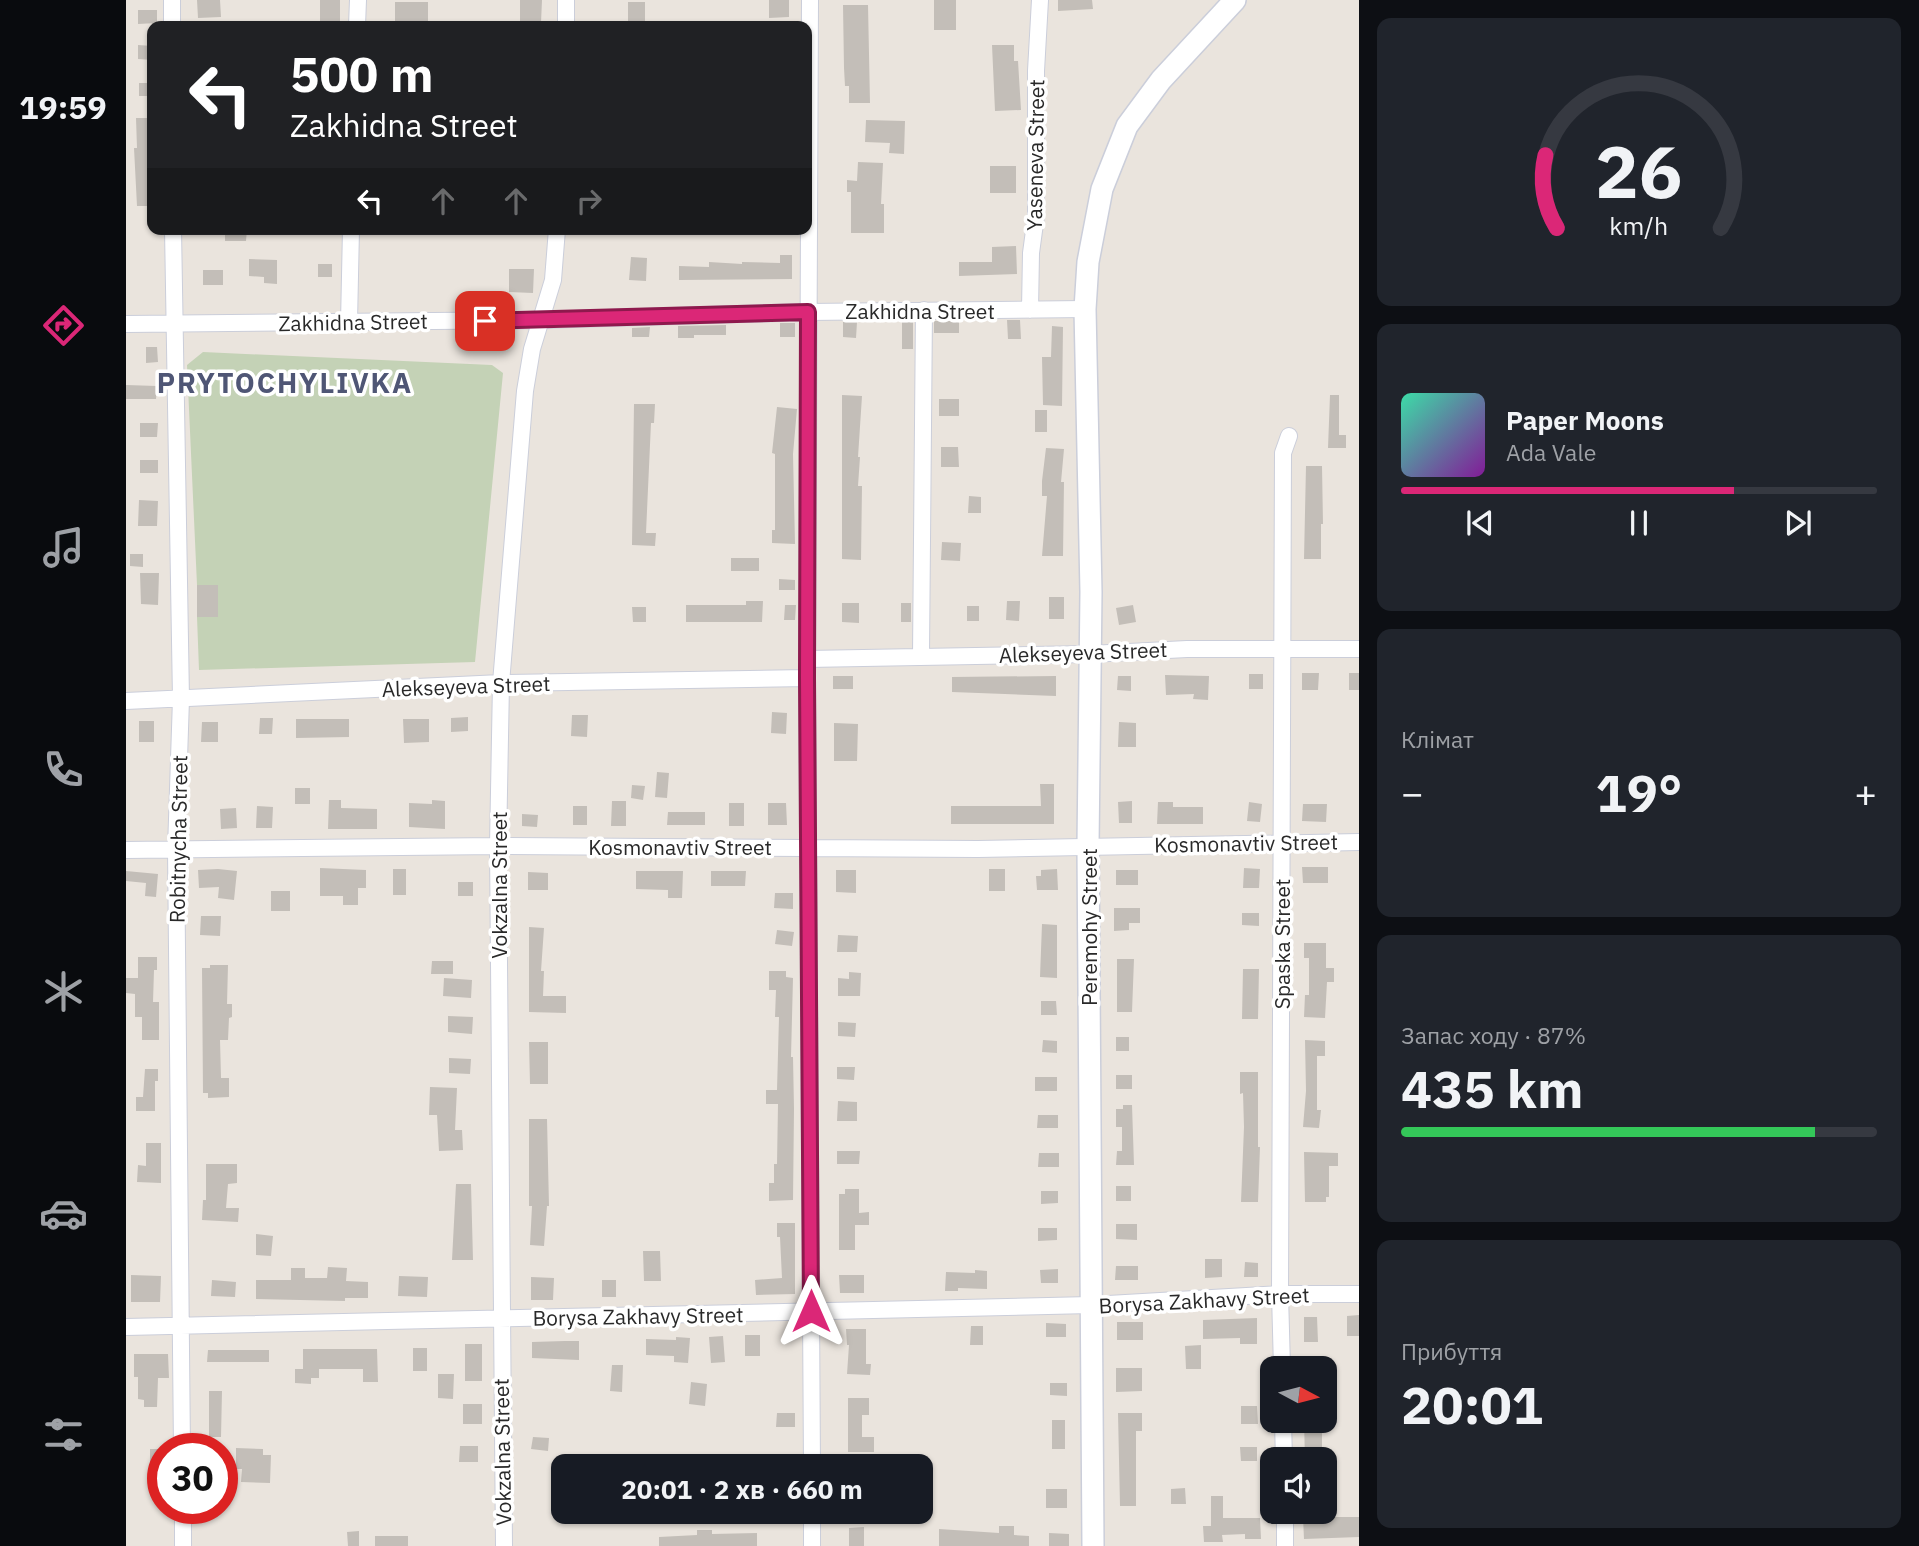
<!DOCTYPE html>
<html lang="uk">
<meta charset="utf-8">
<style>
body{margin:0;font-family:"IBM Plex Sans",sans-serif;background:#20242c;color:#f1f3f6;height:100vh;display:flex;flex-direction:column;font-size:26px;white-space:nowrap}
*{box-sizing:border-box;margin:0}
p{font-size:23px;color:#9ea1a6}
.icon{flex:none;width:38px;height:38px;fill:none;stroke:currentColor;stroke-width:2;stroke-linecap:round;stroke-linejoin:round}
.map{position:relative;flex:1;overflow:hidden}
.side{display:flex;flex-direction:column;gap:18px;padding:18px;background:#0d0f14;width:560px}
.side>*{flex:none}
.top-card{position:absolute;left:21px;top:21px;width:665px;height:214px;border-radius:14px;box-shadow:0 2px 5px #0004;background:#202124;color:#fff;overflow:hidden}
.needle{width:46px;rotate:97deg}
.fabs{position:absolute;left:1134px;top:1356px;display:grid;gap:14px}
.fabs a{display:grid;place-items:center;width:77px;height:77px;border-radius:14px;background:#171b24;box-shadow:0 2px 5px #0004;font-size:35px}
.speed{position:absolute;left:21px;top:1433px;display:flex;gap:14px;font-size:35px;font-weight:700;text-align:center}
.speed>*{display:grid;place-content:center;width:91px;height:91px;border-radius:50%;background:#171b24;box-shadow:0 2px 5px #0004;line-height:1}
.speed .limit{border:10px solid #d22;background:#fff;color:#111}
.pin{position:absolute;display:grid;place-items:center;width:60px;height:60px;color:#fff;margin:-30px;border-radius:14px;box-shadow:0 4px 10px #0006}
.me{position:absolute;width:77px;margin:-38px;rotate:0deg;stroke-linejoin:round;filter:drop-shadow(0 0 5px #0008)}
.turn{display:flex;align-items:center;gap:24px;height:147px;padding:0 28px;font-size:32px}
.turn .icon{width:91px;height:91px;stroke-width:2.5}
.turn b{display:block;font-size:49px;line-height:60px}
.lanes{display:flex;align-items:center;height:66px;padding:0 28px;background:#0003;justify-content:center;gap:35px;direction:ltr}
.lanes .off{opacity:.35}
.big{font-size:52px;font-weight:800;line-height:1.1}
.side .widget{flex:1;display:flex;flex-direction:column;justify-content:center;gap:10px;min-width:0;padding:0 24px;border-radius:14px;background:#20242c}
.side .dial{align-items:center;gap:0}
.dial svg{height:182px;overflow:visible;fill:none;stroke:#363941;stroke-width:7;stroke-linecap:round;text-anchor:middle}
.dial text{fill:#f1f3f6;stroke:none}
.song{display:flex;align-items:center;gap:21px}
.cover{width:84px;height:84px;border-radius:10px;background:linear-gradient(135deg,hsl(160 70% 55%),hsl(290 70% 35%))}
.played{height:7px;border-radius:4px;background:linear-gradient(90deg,#db2777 70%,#363941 70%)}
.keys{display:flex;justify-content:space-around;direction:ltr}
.heat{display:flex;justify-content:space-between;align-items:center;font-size:38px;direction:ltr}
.charge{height:10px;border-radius:5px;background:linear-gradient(90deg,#34c759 87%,#363941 0)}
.trip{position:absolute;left:425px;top:1454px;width:382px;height:70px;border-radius:14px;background:#171b24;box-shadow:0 2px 5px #0004;font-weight:800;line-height:70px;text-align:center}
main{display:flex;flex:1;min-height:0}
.menu{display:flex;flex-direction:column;width:126px;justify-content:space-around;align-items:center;background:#090b0e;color:#9ea1a6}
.menu .icon{width:49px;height:49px}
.menu .current{color:#db2777}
.menu b{font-size:32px;color:#f1f3f6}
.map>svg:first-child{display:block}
.cemetery{fill:#c4d2b6}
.building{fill:#c3beb8}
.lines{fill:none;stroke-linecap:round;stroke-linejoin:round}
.street-casing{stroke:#cbceda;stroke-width:18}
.secondary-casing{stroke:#cbceda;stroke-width:24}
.street{stroke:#fff;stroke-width:16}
.secondary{stroke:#fff;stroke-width:21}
.route-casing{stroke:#8e194d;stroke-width:18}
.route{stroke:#db2777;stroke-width:12}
.labels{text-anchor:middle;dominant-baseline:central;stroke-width:7;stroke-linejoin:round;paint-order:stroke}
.street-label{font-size:21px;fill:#292929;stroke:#fff}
.district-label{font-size:28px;font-weight:bold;letter-spacing:2px;fill:#4f5675;stroke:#fff}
</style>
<main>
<nav class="menu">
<b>19:59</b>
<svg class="icon current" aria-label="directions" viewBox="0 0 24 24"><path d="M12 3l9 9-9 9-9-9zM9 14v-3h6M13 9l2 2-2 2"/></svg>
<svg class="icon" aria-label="music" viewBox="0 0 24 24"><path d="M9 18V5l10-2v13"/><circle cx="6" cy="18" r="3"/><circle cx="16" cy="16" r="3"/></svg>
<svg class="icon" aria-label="phone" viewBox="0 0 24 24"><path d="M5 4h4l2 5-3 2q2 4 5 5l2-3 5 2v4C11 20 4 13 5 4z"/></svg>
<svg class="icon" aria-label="climate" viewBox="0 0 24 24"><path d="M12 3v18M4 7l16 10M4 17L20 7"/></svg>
<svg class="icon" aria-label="car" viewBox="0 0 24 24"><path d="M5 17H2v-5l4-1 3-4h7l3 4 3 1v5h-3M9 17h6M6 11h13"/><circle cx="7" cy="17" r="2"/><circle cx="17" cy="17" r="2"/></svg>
<svg class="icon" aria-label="filters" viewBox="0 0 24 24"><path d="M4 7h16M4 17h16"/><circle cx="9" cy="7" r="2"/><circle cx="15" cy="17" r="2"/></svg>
</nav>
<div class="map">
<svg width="1233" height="1546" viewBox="0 0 1233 1546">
<rect width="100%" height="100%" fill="#eae4dd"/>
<!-- cemetery -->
<path class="cemetery" d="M77 352 366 365 377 373 349 662 73 670 71 617H92V586L71 585 61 365Z"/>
<!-- building -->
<path class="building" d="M71 0H94L95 17 72 18Z
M194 0H214V26H194Z
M394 0H416L415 23 394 22Z
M643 0H663V17L643 18Z
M808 0H830V30H808Z
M932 0H966L967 9 932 11Z
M269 2H302V26H269Z
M502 2H519V21H502Z
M717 5H742L744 103H723V86H719L718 68Z
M12 10H31V23L12 24Z
M12 45 26 46V60L12 59Z
M866 45H888V61H892L895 110 869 111Z
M13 83H26V96H13Z
M10 118H26V206H11L8 148H11Z
M740 120 779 121 778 154 763 153 764 143 739 142Z
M732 162 757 163 755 204H758V233H725V192H721V180L731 181Z
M864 166H890V193H864Z
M99 229H121L120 241H99Z
M890 246 891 274 833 276V262H866V247Z
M654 255H666V279L553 280V266L583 267V262L616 264V262L654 263Z
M505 257 521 258 520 281 503 280Z
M123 259 151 260V284L138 283V277L123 276Z
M192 264H206V277H192Z
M383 269H408L407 293 383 292Z
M77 270H97V285H77Z
M881 320H894L895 339H882Z
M776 321H787V349H776Z
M808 321H833V333H808Z
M717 322H731L730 338 717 337Z
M654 323H669V337H654Z
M600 325V335H568V338H552V326Z
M926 326 937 327 936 406 917 405 916 357H925Z
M524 327 523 337H506V328Z
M20 347H31L32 362 20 363Z
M0 385 31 386 30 399H0Z
M716 395 736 396 732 457H734L732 486H736L735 560 716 559Z
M1204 395H1213V435H1220V448H1202Z
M813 399H833V416H813Z
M508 404H529L528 423H525L520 533H530L529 546 506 545Z
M651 407 671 409 667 454 669 544 646 543V530H649V454L646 453Z
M909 410H921V432H909Z
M14 423H32L31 437H14Z
M815 447H832L833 467H815Z
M920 448 938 449 935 482H938L937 556H916L921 496H916V481Z
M14 460H32V473H14Z
M1180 466H1196L1197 524H1195V559H1178Z
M843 496 855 497V513H842Z
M13 500 32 501 31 526H12Z
M816 542 835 543 834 561 815 560Z
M4 554H17V567L4 566Z
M605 558H633V571H605Z
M14 573H33L32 605 15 604Z
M653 579 669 580V590H653Z
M71 585H92V617H71Z
M923 597H938V619H923Z
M620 601H637L636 622H560V605H620Z
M881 601H894L893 621 880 620Z
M716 603H733V623L716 622Z
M775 603H785V622H775Z
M659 605H670L669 620H658Z
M1007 605 1010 622 993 625 990 608Z
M841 606H853V621H841Z
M506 607H520V622H507Z
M1176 673H1193L1192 690H1176Z
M1223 673H1233V690H1223Z
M1123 674H1137V689H1123Z
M1039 675 1083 676 1082 700 1067 699 1068 694 1040 695Z
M707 676H727V689H707Z
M930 676V696L826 692V677Z
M992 676H1005V691L991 690Z
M646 712 661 713 660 734 645 733Z
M446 715H462L461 737 445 736Z
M342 717V731L325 732V718Z
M134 718H147L146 734H133Z
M170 719H223V737L170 738Z
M277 719H303V742L278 743Z
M13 721H28V742H13Z
M76 722H92V742H75Z
M993 722 1010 723V747H992Z
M708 723 732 724 731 761H708Z
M531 772 543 773 541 798 529 797Z
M914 784H928V824H825V806H915Z
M506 785 519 786 517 800 505 798Z
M169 788H184V804H169Z
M203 800H215V808L251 809V829H202Z
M306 800 319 801V829L283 827V803L306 804Z
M486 801H500V826H485Z
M1006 801V823H993L992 802Z
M1032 802H1047V807H1077V824H1031Z
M1123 802 1136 804 1134 822 1121 821Z
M603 803H618V826H603Z
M642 803H660L661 825H642Z
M1177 804H1201L1200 822 1176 821Z
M131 806 147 807 146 828H130Z
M447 806H461V825H447Z
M110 808 111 828 95 829 94 809Z
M542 812H579V825H541Z
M396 814 412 815 411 827 396 826Z
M1176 867H1202V883H1177Z
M194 868 240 870V888H232V905H217V896H194Z
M1118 868 1134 869 1133 888H1117Z
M92 869 111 871 108 900 92 898 93 887 73 888 72 870Z
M267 869H280V895H267Z
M863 869H879V891H863Z
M931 869 932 890H911L910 876H915V870Z
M710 870H730V893L710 892Z
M990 870H1012V885H990Z
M0 871 32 874 30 897 19 896 20 883 0 881Z
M510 871H557L556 898H542V890L510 889Z
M585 871H620L619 886H585Z
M402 872 422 873V890H402Z
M332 882H347V896H332Z
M145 891H164V911H145Z
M649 893H667V909L648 908Z
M988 908H1014V923H1003V930L988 931Z
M1116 913H1133V926L1116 925Z
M75 916H95L94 936 74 935Z
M916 924 931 925V978L914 977Z
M403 927 418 928 415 971H418L417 996H440V1013L403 1012Z
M651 930 668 932 666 946 649 944Z
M712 935 732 936 731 952H711Z
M1178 943H1200V968H1208V982H1201L1199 1018 1178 1017 1179 995H1183V958H1178Z
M12 957H31V970H28L27 1002H33V1040H16V1017H9V994L0 993V978H12Z
M991 959H1008L1006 1012H991Z
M306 961H327V974H305Z
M84 965H102L101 1004H106V1017L103 1018 102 1040H94L95 1078H103V1097L82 1098V1093H77L76 968H84Z
M1117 969H1133L1132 1019H1116Z
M643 971H660V977L667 978 665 1057H667L668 1109 667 1200 643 1201V1183H648V1164H651L652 1104H640V1090H651L653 1017H649L650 990H643Z
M723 972 735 973 734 996H712V978L723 979Z
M318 978 346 980 345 998 317 996Z
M915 1001H930L931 1015H915Z
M322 1016 347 1017 346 1034 322 1032Z
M712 1022 730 1023 729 1037 712 1036Z
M990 1037H1003V1051H990Z
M917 1040 931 1041V1053L916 1052Z
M1179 1040 1199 1041V1056H1191V1110H1195L1193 1128 1177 1127 1180 1091Z
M403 1042H422V1084H404Z
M323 1058 345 1059 344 1074 323 1073Z
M711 1067H729L728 1080 711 1079Z
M19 1069H32V1081H29V1111H10V1097H17Z
M1114 1072H1132V1147H1134L1132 1202H1115L1118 1127 1117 1093 1114 1094Z
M990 1075H1006V1089H990Z
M909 1077H931V1091H909Z
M304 1087 331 1088 329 1130H336L337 1150 313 1151 311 1115H303Z
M712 1101 731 1102V1121H711Z
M997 1105H1006L1008 1165H990L991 1151H996V1127H990V1109H997Z
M912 1115H932V1128H911Z
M403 1119H421L423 1206H421L418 1246 404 1245 406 1206H403Z
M20 1143H35V1183L11 1182 12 1165 20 1166Z
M711 1151H734L733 1164H711Z
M1178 1152 1212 1153V1166H1203V1197H1200V1202H1179Z
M913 1153H933V1167H912Z
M80 1164H111V1183L102 1184 100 1208H113L112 1222 76 1220 77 1200H80Z
M330 1184H345L347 1260H326Z
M990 1186H1005V1201H990Z
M719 1189H733V1213L743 1212V1225H729V1250H713V1194H719Z
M915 1191H932V1203L915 1204Z
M651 1223H669V1294L630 1295 629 1280 656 1278 654 1237H651Z
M990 1224H1011V1240L990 1239Z
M912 1228H931V1240L912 1241Z
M130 1234 147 1236 145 1256 130 1255Z
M517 1251H534L535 1281H518Z
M1079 1259H1096V1277L1079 1278Z
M1119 1262 1132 1263V1277H1118Z
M990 1266H1012V1280H989Z
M202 1267 221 1268 220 1281 242 1282V1298H219V1301L130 1299V1280H165V1268H179V1278H201Z
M932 1269V1283H915L914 1270Z
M849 1270 861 1271V1289L832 1288V1291H819L820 1272 849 1273Z
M5 1275 35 1276 34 1302H5Z
M713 1275H738V1293H714Z
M273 1276 302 1277 301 1297 272 1296Z
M405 1277 428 1278 427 1300H405Z
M86 1280 110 1282 109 1297 85 1296Z
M476 1280H490V1297H476Z
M1233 1315V1336H1221V1316Z
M1178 1317H1191L1192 1342H1178Z
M1131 1318V1344H1114V1338L1077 1339V1320Z
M991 1322H1017V1340H991Z
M920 1323 940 1324V1337H920Z
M845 1326H857V1345H844Z
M720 1329H740V1364H745L744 1375 721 1374 723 1345H721Z
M619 1335H634V1356H619Z
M597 1336 599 1362 585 1363 583 1337Z
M550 1337 564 1338 562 1363 548 1362V1356L520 1355V1339L550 1340Z
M439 1341H453V1360L406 1358V1342Z
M339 1344H356V1381H339Z
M1075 1345V1369H1060L1059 1346Z
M287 1348H301V1371H287Z
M177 1349H251L252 1382H237V1369H193V1378H185V1384L169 1383V1369H177Z
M82 1350H143V1362H81Z
M8 1354H42L43 1378H32L31 1407H18V1400L12 1399V1377H8Z
M486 1365H497L496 1392 484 1391Z
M990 1368H1016V1391L990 1392Z
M312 1374H328L327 1399 312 1398Z
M565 1382 581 1384 579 1406 563 1404Z
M924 1383H941V1396L924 1395Z
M83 1391H96L95 1437H83Z
M722 1398H743V1415H736V1437H748V1452H722Z
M337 1404H356V1424H337Z
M1115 1406H1131L1132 1424H1115Z
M651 1413H669V1427H650Z
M992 1413H1016V1431H1010V1506H994Z
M926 1420H939V1449H926Z
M1178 1421H1196V1460H1179Z
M407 1437 423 1438 422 1451 405 1449Z
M334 1446H352V1462H333Z
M1114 1447H1131V1461H1115Z
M110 1448 137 1449V1455H145L144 1483 115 1482 116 1469H110Z
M24 1449H37V1462H24Z
M1059 1488 1060 1504H1045V1489Z
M920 1489H941V1508H920Z
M1085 1496H1097V1518H1134L1135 1539H1119V1534L1096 1535 1097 1542H1078L1077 1526H1085Z
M1177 1517H1233V1537L1178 1539Z
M873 1526H888V1535L903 1536V1546H813V1529L873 1533Z
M738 1527V1546H723V1528Z
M571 1530H586V1534L631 1533V1546H533V1537L571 1535Z
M233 1531V1546H222L221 1532Z
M923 1533 943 1534V1546H923Z
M249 1536H282V1546H249Z"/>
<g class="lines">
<!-- street casing -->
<g class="street-casing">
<path id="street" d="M46 0V26
M684 0 681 678 686 1466
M231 26 232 0
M440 26V0
M47 229 55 699 50 849 56 1449
M904 310 905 253 910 216V71L914 0
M223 323 225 229
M0 324 414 320 682 312 959 309
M795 656 798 310
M681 659 964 654 1061 649H1233
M0 701 375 683 681 678
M0 850 372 846 852 849 1233 842
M0 1327 965 1305 1154 1294H1233
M1156 1368 1154 1294 1157 453 1163 436
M1157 1421 1158 1460
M57 1508V1546
M686 1512V1546
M1159 1512V1546
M378 1546 372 846 375 683 399 391 406 349 427 280 431 229"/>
</g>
<!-- secondary casing -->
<g class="secondary-casing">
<path id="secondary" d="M967 1546 962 846 965 592 959 309 962 262 976 189 1001 126 1035 80 1109 0"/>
</g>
<!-- street -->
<use href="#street" class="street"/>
<!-- secondary -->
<use href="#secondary" class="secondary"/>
</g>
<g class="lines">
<!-- route casing -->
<g class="route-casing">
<path id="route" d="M359 321 682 312 681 678 685 1311"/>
</g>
<!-- route -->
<use href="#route" class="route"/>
</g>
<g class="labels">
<!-- street labels -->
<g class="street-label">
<text transform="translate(909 155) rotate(-89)">Yaseneva Street</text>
<text x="794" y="311">Zakhidna Street</text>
<text transform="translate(227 322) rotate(-1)">Zakhidna Street</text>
<text transform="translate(957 652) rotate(-2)">Alekseyeva Street</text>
<text transform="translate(340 686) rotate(-2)">Alekseyeva Street</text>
<text transform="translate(52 839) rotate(-89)">Robitnycha Street</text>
<text transform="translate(1120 843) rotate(-1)">Kosmonavtiv Street</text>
<text x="554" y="847">Kosmonavtiv Street</text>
<text transform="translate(373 885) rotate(-90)">Vokzalna Street</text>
<text transform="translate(963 927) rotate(-90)">Peremohy Street</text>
<text transform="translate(1156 944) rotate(-90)">Spaska Street</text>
<text transform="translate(1078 1300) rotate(-3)">Borysa Zakhavy Street</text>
<text transform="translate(512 1316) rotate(-1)">Borysa Zakhavy Street</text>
<text transform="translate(376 1452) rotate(-91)">Vokzalna Street</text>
</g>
<!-- district labels -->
<g class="district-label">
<text x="159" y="382">PRYTOCHYLIVKA</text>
</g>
</g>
</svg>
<div class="fabs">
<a><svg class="needle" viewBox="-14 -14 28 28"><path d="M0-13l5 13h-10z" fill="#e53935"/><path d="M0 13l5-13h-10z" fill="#9ea1a6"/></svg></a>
<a><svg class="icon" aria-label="sound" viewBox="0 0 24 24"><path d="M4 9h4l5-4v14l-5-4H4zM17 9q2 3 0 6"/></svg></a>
</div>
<div class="speed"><div class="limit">30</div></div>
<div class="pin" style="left:359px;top:321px;background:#d93025"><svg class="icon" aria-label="arrive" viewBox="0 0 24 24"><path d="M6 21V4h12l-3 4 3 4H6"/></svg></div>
<svg class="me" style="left:685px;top:1311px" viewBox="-20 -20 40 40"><path d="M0-17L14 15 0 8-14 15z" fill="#db2777" stroke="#fff" stroke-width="4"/></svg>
<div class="trip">20:01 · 2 хв · 660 m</div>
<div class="top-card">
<div class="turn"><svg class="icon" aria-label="left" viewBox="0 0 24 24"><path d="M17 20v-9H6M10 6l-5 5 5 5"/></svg><div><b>500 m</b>Zakhidna Street</div></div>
<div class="lanes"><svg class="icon" aria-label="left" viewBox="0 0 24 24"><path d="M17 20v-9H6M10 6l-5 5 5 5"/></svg><svg class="icon off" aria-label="ahead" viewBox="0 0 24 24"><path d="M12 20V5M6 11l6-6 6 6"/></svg><svg class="icon off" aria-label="ahead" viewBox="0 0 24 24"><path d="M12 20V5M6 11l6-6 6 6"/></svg><svg class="icon off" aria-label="right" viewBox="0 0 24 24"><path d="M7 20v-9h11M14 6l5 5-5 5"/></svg></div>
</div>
</div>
<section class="side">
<div class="widget dial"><svg viewBox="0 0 100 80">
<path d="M14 69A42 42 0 1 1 86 69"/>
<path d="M14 69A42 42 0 0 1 9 37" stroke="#db2777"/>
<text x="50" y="56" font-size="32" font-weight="700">26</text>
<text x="50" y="72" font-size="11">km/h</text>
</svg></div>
<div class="widget">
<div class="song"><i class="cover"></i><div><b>Paper Moons</b><p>Ada Vale</p></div></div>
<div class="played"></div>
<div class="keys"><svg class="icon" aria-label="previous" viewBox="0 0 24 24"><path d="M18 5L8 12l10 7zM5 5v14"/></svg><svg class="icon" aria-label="pause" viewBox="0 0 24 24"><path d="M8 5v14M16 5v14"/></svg><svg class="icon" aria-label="next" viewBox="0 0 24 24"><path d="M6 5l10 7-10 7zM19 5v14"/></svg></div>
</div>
<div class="widget"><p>Клімат</p>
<div class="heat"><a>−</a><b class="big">19°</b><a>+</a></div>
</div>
<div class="widget"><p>Запас ходу · 87%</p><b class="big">435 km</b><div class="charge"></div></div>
<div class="widget"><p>Прибуття</p><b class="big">20:01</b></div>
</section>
</main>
